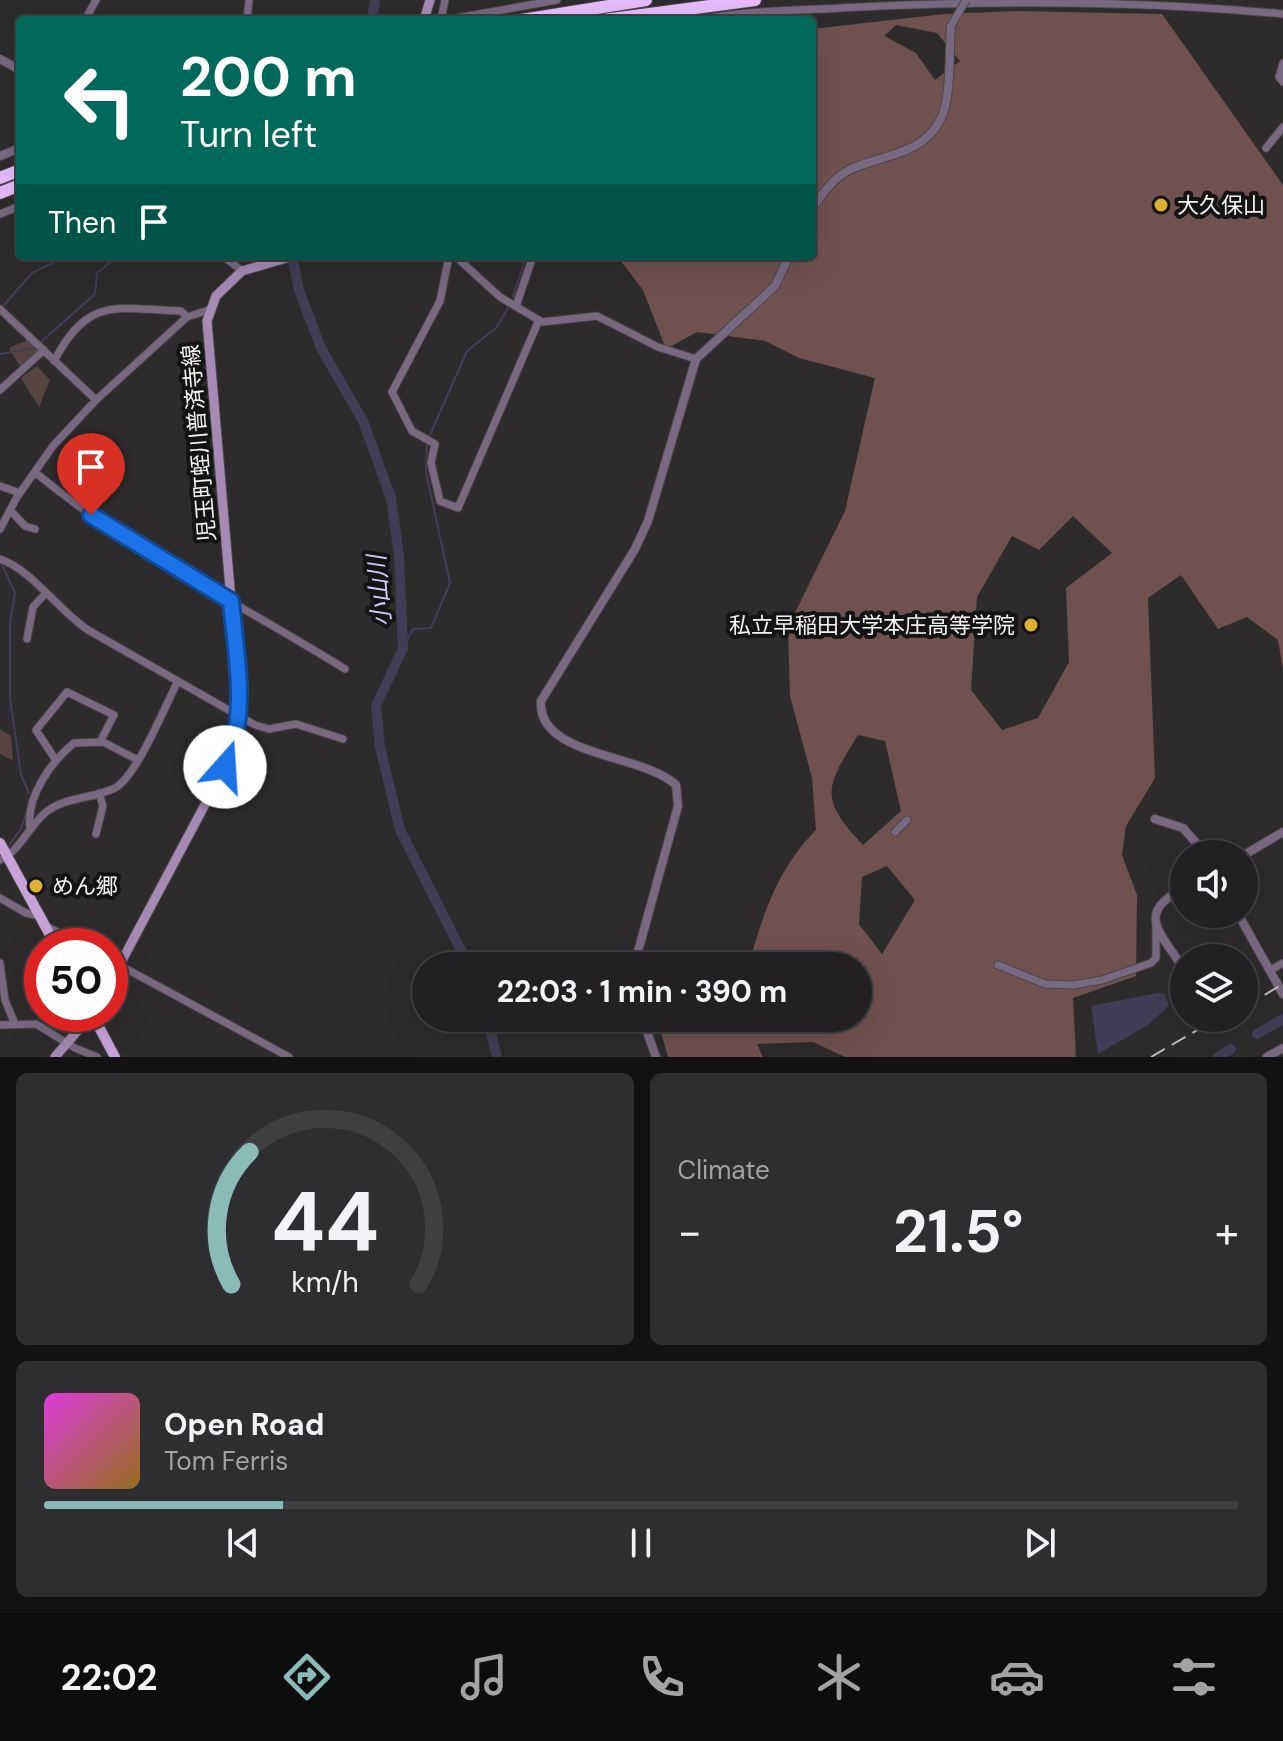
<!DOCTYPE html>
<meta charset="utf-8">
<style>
body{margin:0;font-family:"DM Sans","Noto Sans JP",sans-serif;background:#2e2d2f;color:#f1f3f6;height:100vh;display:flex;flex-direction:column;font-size:30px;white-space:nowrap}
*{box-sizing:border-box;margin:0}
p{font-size:26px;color:#a2a3a5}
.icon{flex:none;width:44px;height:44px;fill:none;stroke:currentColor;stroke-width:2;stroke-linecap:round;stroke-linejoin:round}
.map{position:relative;height:1057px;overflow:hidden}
.drawer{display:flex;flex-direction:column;gap:16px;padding:16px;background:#131213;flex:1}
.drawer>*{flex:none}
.guide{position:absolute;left:16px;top:16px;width:800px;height:244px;border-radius:8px;box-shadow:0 8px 32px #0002,0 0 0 2px #3f3e40;background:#00695c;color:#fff;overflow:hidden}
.fabs{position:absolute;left:1170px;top:840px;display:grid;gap:16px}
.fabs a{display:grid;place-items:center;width:88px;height:88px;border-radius:50%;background:#222022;box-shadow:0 8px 32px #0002,0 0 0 2px #3f3e40;font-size:40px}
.speed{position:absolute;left:24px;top:928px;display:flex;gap:16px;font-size:40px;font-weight:700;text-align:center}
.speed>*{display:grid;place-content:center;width:104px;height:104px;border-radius:50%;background:#222022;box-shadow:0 8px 32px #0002,0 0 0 2px #3f3e40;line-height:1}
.speed .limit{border:12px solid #d22;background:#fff;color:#111}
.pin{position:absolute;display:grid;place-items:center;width:68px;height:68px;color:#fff;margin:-82px -34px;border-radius:50% 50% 50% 0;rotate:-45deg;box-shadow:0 0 8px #0007}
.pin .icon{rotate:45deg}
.me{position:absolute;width:88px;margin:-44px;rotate:19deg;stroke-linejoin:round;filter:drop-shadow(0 0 6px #0008)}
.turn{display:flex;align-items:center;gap:28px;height:168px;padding:0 32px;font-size:36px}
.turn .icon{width:104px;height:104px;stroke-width:2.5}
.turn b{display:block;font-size:56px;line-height:68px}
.then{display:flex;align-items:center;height:76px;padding:0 32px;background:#0003;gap:16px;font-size:30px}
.big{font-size:60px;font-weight:700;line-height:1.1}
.drawer .card{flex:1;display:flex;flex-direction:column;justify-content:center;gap:12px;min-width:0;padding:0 28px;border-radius:12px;background:#2e2d2f}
.drawer .dial{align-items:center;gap:0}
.dial svg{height:208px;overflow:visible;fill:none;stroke:#3f3e40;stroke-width:7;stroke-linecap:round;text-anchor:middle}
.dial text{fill:#f1f3f6;stroke:none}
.song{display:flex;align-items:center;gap:24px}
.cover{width:96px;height:96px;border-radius:12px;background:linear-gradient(135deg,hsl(300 70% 55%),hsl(40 70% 35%))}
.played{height:8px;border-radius:4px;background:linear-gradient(90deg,#8bbbb9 20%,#3f3e40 20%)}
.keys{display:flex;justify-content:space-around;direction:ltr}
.heat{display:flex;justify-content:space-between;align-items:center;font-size:44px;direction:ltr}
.drawer .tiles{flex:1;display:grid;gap:16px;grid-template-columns:1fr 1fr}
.card:last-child{grid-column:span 2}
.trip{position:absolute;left:412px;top:952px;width:460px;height:80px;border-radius:40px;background:#222022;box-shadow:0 8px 32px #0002,0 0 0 2px #3f3e40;font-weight:700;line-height:80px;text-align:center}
.tab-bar{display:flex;height:128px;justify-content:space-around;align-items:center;background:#0e0d0e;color:#a2a3a5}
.tab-bar .icon{width:56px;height:56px}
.tab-bar .active{color:#8bbbb9}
.tab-bar b{font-size:36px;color:#f1f3f6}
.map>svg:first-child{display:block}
.green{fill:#564342}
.forest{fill:#6f5150;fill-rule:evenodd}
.water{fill:#423d56}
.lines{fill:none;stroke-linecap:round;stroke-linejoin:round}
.stream{stroke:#423d56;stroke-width:2}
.river{stroke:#423d56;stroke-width:10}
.minor-casing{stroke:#4a4749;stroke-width:9}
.tertiary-casing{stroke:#4a4749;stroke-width:10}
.secondary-casing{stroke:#4a4749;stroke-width:11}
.primary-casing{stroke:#4a4749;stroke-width:12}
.motorway-casing{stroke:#4a4749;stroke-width:14}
.minor{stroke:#7a6883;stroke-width:7}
.tertiary{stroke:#7a6883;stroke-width:8}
.secondary{stroke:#a68ab4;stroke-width:9}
.primary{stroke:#c8a3da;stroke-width:10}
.motorway{stroke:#e7bbfd;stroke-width:12}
.rail{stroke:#bcbabb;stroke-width:2;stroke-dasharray:16 8;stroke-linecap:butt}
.minor-bridge-casing{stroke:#4a4749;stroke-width:9;stroke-linecap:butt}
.minor-bridge{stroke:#7a6883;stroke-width:7}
.route-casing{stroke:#114b97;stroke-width:20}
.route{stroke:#1a73e8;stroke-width:14}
.poi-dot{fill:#deb133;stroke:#151415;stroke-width:3}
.labels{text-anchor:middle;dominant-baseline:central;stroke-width:8;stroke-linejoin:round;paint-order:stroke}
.poi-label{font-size:22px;fill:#f4f3f4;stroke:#151415;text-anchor:start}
.street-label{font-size:22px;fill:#f4f3f4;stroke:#151415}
.water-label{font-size:24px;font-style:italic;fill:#d2c9fd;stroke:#151415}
</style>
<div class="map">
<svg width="1283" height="1057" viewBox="0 0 1283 1057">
<rect width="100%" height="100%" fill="#2e2b2d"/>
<!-- green -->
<path class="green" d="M30 339 40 349 21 368 9 348Z
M37 366 50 380 39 407 21 378Z
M0 729 11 736 13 761 0 754Z"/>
<!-- forest -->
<path class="forest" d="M1016 11 1162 14 1283 185V669L1278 640 1247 617 1218 629 1181 575 1148 598 1155 778 1126 826 1122 855 1137 895 1136 976 1073 998 1076 1057H845L813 1042 757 1044 763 1057H668L657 1018H858V966H698L750 960C764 911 779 867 816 830L812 778 790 696 788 627 845 511 875 378 799 358 765 341 697 332 666 349 643 290 617 256H812V29L944 14ZM896 25 937 33 960 61 935 80 916 53 884 36ZM1073 516 1112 553 1066 588 1069 662 1038 718 1002 730 971 690 977 597 1012 536 1039 550ZM858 735 885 741 901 811 863 845C817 797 827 786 858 735ZM887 866 915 900 882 954 859 924 862 877Z"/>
<!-- water -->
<path class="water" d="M1158 993 1165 994 1169 1006 1149 1024 1098 1054 1091 1006Z"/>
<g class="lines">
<!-- stream -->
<path class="stream" d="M513 297 526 256
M3 306 32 273 66 256
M41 342 95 294 97 273 118 256
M0 354 36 348
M429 437 467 351 496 328 508 308
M1 563 15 593 10 622V698L21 775 29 793
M403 648 413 629 431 628 450 583 426 472 427 443
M9 845 21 829 30 801"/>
<!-- river -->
<path class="river" d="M372 20 375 0
M292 256 299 290 321 348 363 421 391 498 399 556 403 648 376 706 380 747 400 830 469 966
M487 1018 497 1057
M1257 1034 1283 1019
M1218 1057 1231 1049"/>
<!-- minor casing -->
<g class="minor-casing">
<path id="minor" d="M85 20 96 0
M247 20 249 0
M441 20 445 0
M446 20 557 0
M701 20C745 10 795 11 840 8 988 0 1136 0 1283 14
M1283 63 1279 77 1283 82
M1266 148 1283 127
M0 214 20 206
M223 256 242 271
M449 256 440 301 392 392 412 431 435 444 431 463 440 501 458 508 539 320
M455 256 500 297 542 322 597 316 658 347 696 359
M516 306 533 256
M0 309 96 400
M54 361C89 295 116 309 181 311L187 317
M0 390 44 350
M36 473C130 551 241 604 345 669
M0 486 20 493
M10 510 25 526 35 529
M0 529 17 497 53 446 96 400 187 317 209 310
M0 559C31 569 59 611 88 630L255 725 269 729 296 724 343 739
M27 639 33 607 45 594
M55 759 36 730 67 692 114 715 100 742
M30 827C26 796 52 761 74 743L103 742 136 759
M895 832 907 820
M96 834 103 806 99 793
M0 860C18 853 30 825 46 812 67 796 93 799 115 788 137 776 165 706 177 683
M0 898 26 913 40 916
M46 926 85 946
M110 960 289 1057
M0 963 5 1000 15 1024
M998 965 1045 984 1073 985 1102 980 1151 963 1156 958V926
M1271 970 1283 963
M0 1025 36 1024 75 1048 97 1057"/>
</g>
<!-- tertiary casing -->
<g class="tertiary-casing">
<path id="tertiary" d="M0 59 20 70
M0 156 20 148
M812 209C822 194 834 177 851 169 888 153 932 154 945 107 951 83 949 51 951 26
M1155 819 1183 828 1206 854
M1244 855 1283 832
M1184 888C1133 914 1162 933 1184 970
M1238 914 1283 994
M634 966 678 806 676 785C642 753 537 757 541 701L635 549 648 521 696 359 775 286 789 256
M642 1018 656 1057
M1267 1057 1283 1048"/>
</g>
<!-- secondary casing -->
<g class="secondary-casing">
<path id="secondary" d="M424 20 430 0
M110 983 225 767 238 729 239 693 207 321 216 296 242 271 293 256
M55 1057 92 1014"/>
</g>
<!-- primary casing -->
<g class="primary-casing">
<path id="primary" d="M0 843 56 946
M92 1014 115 1057"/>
</g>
<!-- motorway casing -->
<g class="motorway-casing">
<path id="motorway" d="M522 20 646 0
M604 20 755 0
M0 178 20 170
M0 193 20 185"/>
</g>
<!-- minor -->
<use href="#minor" class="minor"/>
<!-- tertiary -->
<use href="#tertiary" class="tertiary"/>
<!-- secondary -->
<use href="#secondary" class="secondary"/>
<!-- primary -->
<use href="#primary" class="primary"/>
<!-- motorway -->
<use href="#motorway" class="motorway"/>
<!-- rail -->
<path class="rail" d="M1244 1007 1283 984
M1151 1057 1218 1018"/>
<!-- minor-bridge casing -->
<g class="minor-bridge-casing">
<path id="minor-bridge" d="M951 26 966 0"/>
</g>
<!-- minor-bridge -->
<use href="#minor-bridge" class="minor-bridge"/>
</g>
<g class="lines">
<!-- route casing -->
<g class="route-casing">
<path id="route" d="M91 515 231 601C236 656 249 715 225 767"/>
</g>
<!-- route -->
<use href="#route" class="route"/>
</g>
<!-- markers -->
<g class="poi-dot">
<circle cx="1161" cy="205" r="8"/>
<circle cx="1031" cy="625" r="8"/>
<circle cx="36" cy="886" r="8"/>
</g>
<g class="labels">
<!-- poi labels -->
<g class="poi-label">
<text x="1177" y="205">大久保山</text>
<text x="1015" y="625" text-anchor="end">私立早稲田大学本庄高等学院</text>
<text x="52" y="886">めん郷</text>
</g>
<!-- street labels -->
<g class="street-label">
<text transform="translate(199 443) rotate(-95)">児玉町蛭川普済寺線</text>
</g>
<!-- water labels -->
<g class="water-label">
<text transform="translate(379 591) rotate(-95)">小山川</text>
</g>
</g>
</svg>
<div class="fabs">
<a><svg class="icon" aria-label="sound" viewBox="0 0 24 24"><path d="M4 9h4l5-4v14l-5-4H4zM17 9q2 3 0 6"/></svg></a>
<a><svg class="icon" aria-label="layers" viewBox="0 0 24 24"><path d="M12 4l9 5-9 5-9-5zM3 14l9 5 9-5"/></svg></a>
</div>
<div class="speed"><div class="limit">50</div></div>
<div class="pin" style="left:91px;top:515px;background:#d93025"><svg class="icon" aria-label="arrive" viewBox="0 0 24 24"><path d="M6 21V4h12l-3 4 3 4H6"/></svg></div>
<svg class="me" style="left:225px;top:767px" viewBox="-20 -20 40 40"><circle r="19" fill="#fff"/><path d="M0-13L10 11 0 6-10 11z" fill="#1a73e8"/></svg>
<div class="trip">22:03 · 1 min · 390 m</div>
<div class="guide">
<div class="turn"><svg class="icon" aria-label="left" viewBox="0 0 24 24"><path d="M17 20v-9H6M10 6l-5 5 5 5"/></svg><div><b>200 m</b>Turn left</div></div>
<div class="then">Then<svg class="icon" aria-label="arrive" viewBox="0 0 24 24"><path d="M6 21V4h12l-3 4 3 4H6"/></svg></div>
</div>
</div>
<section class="drawer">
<div class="tiles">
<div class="card dial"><svg viewBox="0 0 100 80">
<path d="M14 69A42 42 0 1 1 86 69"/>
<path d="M14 69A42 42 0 0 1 21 18" stroke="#8bbbb9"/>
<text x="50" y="56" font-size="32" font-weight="700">44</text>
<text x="50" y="72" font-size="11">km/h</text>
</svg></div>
<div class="card"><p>Climate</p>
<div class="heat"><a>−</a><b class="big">21.5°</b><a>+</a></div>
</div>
<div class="card">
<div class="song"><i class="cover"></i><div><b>Open Road</b><p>Tom Ferris</p></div></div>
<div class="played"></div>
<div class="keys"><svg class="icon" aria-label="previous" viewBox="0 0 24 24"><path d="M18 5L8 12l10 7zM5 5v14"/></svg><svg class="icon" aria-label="pause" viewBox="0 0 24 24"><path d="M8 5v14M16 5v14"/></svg><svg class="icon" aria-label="next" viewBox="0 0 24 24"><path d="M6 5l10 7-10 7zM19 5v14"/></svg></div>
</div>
</div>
</section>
<nav class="tab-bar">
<b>22:02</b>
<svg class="icon active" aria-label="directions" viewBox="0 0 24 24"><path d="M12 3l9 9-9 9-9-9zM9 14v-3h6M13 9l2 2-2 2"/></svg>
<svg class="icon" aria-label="music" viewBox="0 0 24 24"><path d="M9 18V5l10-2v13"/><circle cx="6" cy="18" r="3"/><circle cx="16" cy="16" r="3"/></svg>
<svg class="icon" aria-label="phone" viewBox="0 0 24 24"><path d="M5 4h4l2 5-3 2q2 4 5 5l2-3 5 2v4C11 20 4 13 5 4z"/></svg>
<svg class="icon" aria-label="climate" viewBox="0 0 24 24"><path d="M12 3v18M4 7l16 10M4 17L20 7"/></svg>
<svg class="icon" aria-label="car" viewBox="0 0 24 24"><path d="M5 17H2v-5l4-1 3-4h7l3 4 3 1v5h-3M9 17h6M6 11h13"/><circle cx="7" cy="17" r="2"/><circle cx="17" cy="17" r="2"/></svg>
<svg class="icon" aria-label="filters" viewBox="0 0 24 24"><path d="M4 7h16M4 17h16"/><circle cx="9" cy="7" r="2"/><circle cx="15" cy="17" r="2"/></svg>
</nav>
